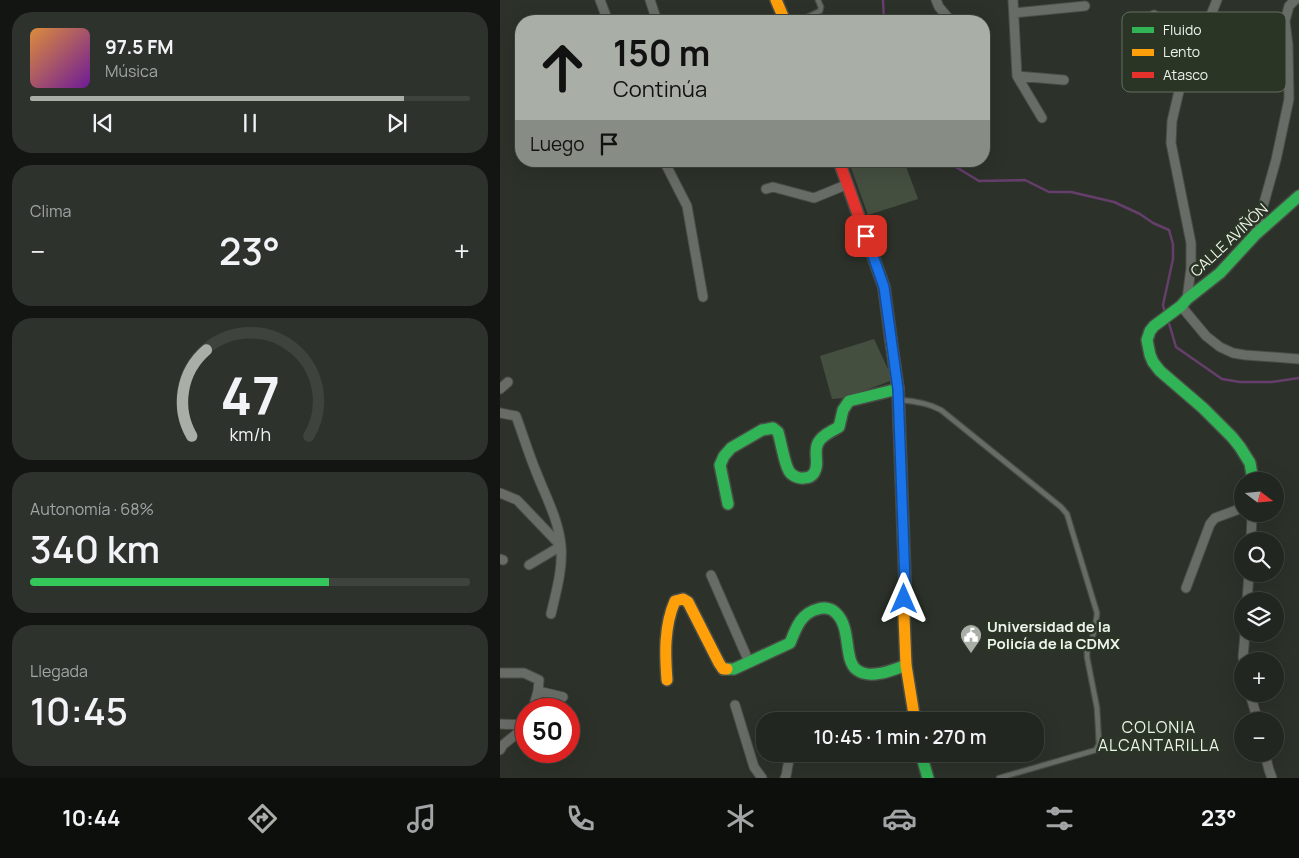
<!DOCTYPE html>
<html lang="es">
<meta charset="utf-8">
<style>
body{margin:0;font-family:Manrope,sans-serif;background:#2d322d;color:#f1f3f6;height:100vh;display:flex;flex-direction:column;font-size:19px;white-space:nowrap}
*{box-sizing:border-box;margin:0}
p{font-size:16px;color:#a2a5a5}
.icon{flex:none;width:28px;height:28px;fill:none;stroke:currentColor;stroke-width:2;stroke-linecap:round;stroke-linejoin:round}
.map{position:relative;flex:1;overflow:hidden}
.panel{display:flex;flex-direction:column;gap:12px;padding:12px;background:#121512;width:500px}
.panel>*{flex:none}
.hud{position:absolute;left:15px;top:15px;width:475px;height:152px;border-radius:20px;box-shadow:0 5px 20px #0002,0 0 0 1px #3e433e;background:#a9afa7;color:#111;overflow:hidden}
.needle{width:32px;rotate:106deg}
.tools{position:absolute;left:734px;top:472px;display:grid;gap:10px}
.tools a{display:grid;place-items:center;width:50px;height:50px;border-radius:50%;background:#212620;box-shadow:0 5px 20px #0002,0 0 0 1px #3e433e;font-size:25px}
.speed{position:absolute;left:15px;top:698px;display:flex;gap:10px;font-size:25px;font-weight:700;text-align:center}
.speed>*{display:grid;place-content:center;width:65px;height:65px;border-radius:50%;background:#212620;box-shadow:0 5px 20px #0002,0 0 0 1px #3e433e;line-height:1}
.speed .limit{border:8px solid #d22;background:#fff;color:#111}
.pin{position:absolute;display:grid;place-items:center;width:42px;height:42px;color:#fff;margin:-21px;border-radius:10px;box-shadow:0 2px 8px #0006}
.me{position:absolute;width:55px;margin:-28px;rotate:0deg;stroke-linejoin:round;filter:drop-shadow(0 0 4px #0008)}
.turn{display:flex;align-items:center;gap:18px;height:105px;padding:0 15px;font-size:22px}
.turn .icon{width:65px;height:65px;stroke-width:2.5}
.turn b{display:block;font-size:35px;line-height:42px}
.then{display:flex;align-items:center;height:48px;padding:0 15px;background:#0003;gap:10px;font-size:19px}
.big{font-size:38px;font-weight:600;line-height:1.1}
.panel .card{flex:1;display:flex;flex-direction:column;justify-content:center;gap:8px;min-width:0;padding:0 18px;border-radius:20px;background:#2d322d}
.panel .dial{align-items:center;gap:0}
.dial svg{height:130px;overflow:visible;fill:none;stroke:#3e433e;stroke-width:7;stroke-linecap:round;text-anchor:middle}
.dial text{fill:#f1f3f6;stroke:none}
.song{display:flex;align-items:center;gap:15px}
.cover{width:60px;height:60px;border-radius:8px;background:linear-gradient(135deg,hsl(30 70% 55%),hsl(280 70% 35%))}
.played{height:5px;border-radius:2px;background:linear-gradient(90deg,#a9afa7 85%,#3e433e 85%)}
.keys{display:flex;justify-content:space-around;direction:ltr}
.heat{display:flex;justify-content:space-between;align-items:center;font-size:28px;direction:ltr}
.charge{height:8px;border-radius:4px;background:linear-gradient(90deg,#34c759 68%,#3e433e 0)}
.trip{position:absolute;left:256px;top:712px;width:288px;height:50px;border-radius:20px;background:#212620;box-shadow:0 5px 20px #0002,0 0 0 1px #3e433e;font-weight:600;line-height:50px;text-align:center}
.tab-bar{display:flex;height:80px;justify-content:space-around;align-items:center;background:#0d0f0d;color:#a2a5a5}
.tab-bar .icon{width:35px;height:35px}
.tab-bar .current{color:#a9afa7}
.tab-bar b{font-size:22px;color:#f1f3f6}
main{display:flex;flex:1;min-height:0}
.map>svg:first-child{display:block}
.lines{fill:none;stroke-linecap:round;stroke-linejoin:round}
.stream{stroke:#663e6c;stroke-width:2.5}
.building{fill:#454f40}
.lane-casing{stroke:#484d46;stroke-width:7}
.street-casing{stroke:#484d46;stroke-width:11}
.fast-casing{stroke:#484d46;stroke-width:14}
.slow-casing{stroke:#484d46;stroke-width:14}
.jam-casing{stroke:#484d46;stroke-width:14}
.lane{stroke:#686c66;stroke-width:4.5}
.street{stroke:#686c66;stroke-width:9}
.fast{stroke:#30b455;stroke-width:11}
.slow{stroke:#ff9f0a;stroke-width:11}
.jam{stroke:#e5322d;stroke-width:11}
.route-casing{stroke:#114b97;stroke-width:12}
.route{stroke:#1a73e8;stroke-width:9}
.labels{text-anchor:middle;dominant-baseline:central;stroke-width:5;stroke-linejoin:round;paint-order:stroke}
.street-label{font-size:15px;fill:#edf3ea;stroke:#2b3526}
.poi-label{font-size:15px;font-weight:bold;fill:#edf3ea;stroke:#2b3526;text-anchor:start}
.neighbourhood-label{font-size:16px;letter-spacing:1px;fill:#edf3ea;stroke:#2b3526}
.key{fill:#2b3526;stroke:#656e61;stroke-width:1}
.key-label{font-size:14px;fill:#edf3ea}
</style>
<main>
<section class="panel">
<div class="card">
<div class="song"><i class="cover"></i><div><b>97.5 FM</b><p>Música</p></div></div>
<div class="played"></div>
<div class="keys"><svg class="icon" aria-label="previous" viewBox="0 0 24 24"><path d="M18 5L8 12l10 7zM5 5v14"/></svg><svg class="icon" aria-label="pause" viewBox="0 0 24 24"><path d="M8 5v14M16 5v14"/></svg><svg class="icon" aria-label="next" viewBox="0 0 24 24"><path d="M6 5l10 7-10 7zM19 5v14"/></svg></div>
</div>
<div class="card"><p>Clima</p>
<div class="heat"><a>−</a><b class="big">23°</b><a>+</a></div>
</div>
<div class="card dial"><svg viewBox="0 0 100 80">
<path d="M14 69A42 42 0 1 1 86 69"/>
<path d="M14 69A42 42 0 0 1 23 16" stroke="#a9afa7"/>
<text x="50" y="56" font-size="32" font-weight="700">47</text>
<text x="50" y="72" font-size="11">km/h</text>
</svg></div>
<div class="card"><p>Autonomía · 68%</p><b class="big">340 km</b><div class="charge"></div></div>
<div class="card"><p>Llegada</p><b class="big">10:45</b></div>
</section>
<div class="map">
<svg width="799" height="778" viewBox="0 0 799 778">
<rect width="100%" height="100%" fill="#2c322a"/>
<g class="lines">
<!-- stream -->
<path class="stream" d="M383 0 384 21
M449 161 451 164 479 181 525 180 549 192H571L614 202 640 214 653 223 669 230 673 244V259L663 305 665 313
M668 320 676 347 722 379 740 382H772L799 378"/>
</g>
<!-- building -->
<path class="building" d="M361 161H404L418 199 368 215 350 165Z
M374 339 393 380 344 398 332 399 320 356Z"/>
<g class="lines">
<!-- lane casing -->
<g class="lane-casing">
<path id="lane" d="M299 21 320 11 321 7 318 0
M400 400C415 401 428 403 441 410L561 507 567 514 597 613 595 629 587 652V657L597 708 599 744 596 750 499 778"/>
</g>
<!-- street casing -->
<g class="street-casing">
<path id="street" d="M100 0 108 21
M150 0 157 21
M436 0 439 7 451 21
M513 0 517 76 542 118
M514 13 585 6
M654 15 674 44 688 53
M517 76 564 80
M164 161 187 206 203 297
M266 189 273 187 314 198 348 184
M755 235 776 160 789 99 788 45 785 21 789 6 795 0
M687 299 691 268V243L671 143 672 121 688 53 704 32 717 0
M681 306 706 336 720 347 733 353 745 355 799 359
M0 389 8 382
M0 413 16 416C23 435 29 455 37 474 46 497 59 521 61 546 63 569 56 592 51 614
M0 493 17 500 61 546 29 565
M751 541 752 514
M0 559 3 560
M211 575 249 662
M686 588 710 524 715 518 742 508
M747 601 749 574
M744 661 743 657 745 634
M0 673H24L39 680 38 691 33 709
M38 691 63 697
M750 694 758 721
M235 705 254 767 262 778
M361 721C369 715 380 716 388 721
M0 724 26 725
M0 750 3 745 26 726
M765 754 769 770 772 778
M285 778 286 776 290 754"/>
</g>
<!-- fast casing -->
<g class="fast-casing">
<path id="fast" d="M753 481 750 463 740 447 732 437 703 408 660 371 653 362 650 355 647 340 650 331 654 326 681 306 687 299 720 273 755 235 799 196
M228 504 220 465 224 456 231 448 262 430 273 428 278 432C281 442 284 461 288 469 290 475 298 479 304 478 308 478 312 476 314 473 320 464 313 452 318 443 322 435 332 431 339 427L343 410 349 401 398 389
M227 669H234L290 643C296 628 301 613 318 609 325 607 331 608 336 613 352 628 343 660 357 670 370 680 393 670 406 665
M421 754 428 778"/>
</g>
<!-- slow casing -->
<g class="slow-casing">
<path id="slow" d="M276 0 285 21
M391 340 398 389 405 582 404 617 406 665 415 721
M167 680C165 654 164 626 175 601L183 599 188 602 219 663 223 669H227"/>
</g>
<!-- jam casing -->
<g class="jam-casing">
<path id="jam" d="M339 161 384 287 391 340"/>
</g>
<!-- lane -->
<use href="#lane" class="lane"/>
<!-- street -->
<use href="#street" class="street"/>
<!-- fast -->
<use href="#fast" class="fast"/>
<!-- slow -->
<use href="#slow" class="slow"/>
<!-- jam -->
<use href="#jam" class="jam"/>
</g>
<g class="lines">
<!-- route casing -->
<g class="route-casing">
<path id="route" d="M366 236 384 287 398 389 405 582 404 599"/>
</g>
<!-- route -->
<use href="#route" class="route"/>
</g>
<!-- icons -->
<defs>
<g id="civic-pin" transform="scale(1.125)"><path d="M0 17L-7.5 6A9.5 9.5 0 1 1 7.5 6Z" fill="#a9afa7" stroke="#2b3526"/><path d="M-.6-6.5H3V-4.5H.6V-3L4-1V1h2V6H-6V1h2V-1L-.6-3ZM-1.2 2.5V6h2.4V2.5Z" fill="#fff"/></g>
</defs>
<g fill-rule="evenodd">
<use href="#civic-pin" x="471" y="635"/>
</g>
<g class="labels">
<!-- street labels -->
<g class="street-label">
<text transform="translate(729 240) rotate(-43)">CALLE AVIÑÓN</text>
</g>
<!-- poi labels -->
<g class="poi-label">
<text x="487" y="626">Universidad de la<tspan x="487" dy="17">Policía de la CDMX</tspan></text>
</g>
<!-- neighbourhood labels -->
<g class="neighbourhood-label">
<text x="659" y="727">COLONIA<tspan x="659" dy="18">ALCANTARILLA</tspan></text>
</g>
</g>
<!-- legend -->
<rect x="622" y="12" width="164" height="80" rx="8" class="key"/>
<rect x="632" y="27" width="22" height="6" fill="#30b455"/>
<rect x="632" y="49" width="22" height="7" fill="#ff9f0a"/>
<rect x="632" y="72" width="22" height="6" fill="#e5322d"/>
<g class="key-label">
<text x="663" y="35">Fluido</text>
<text x="663" y="57">Lento</text>
<text x="663" y="80">Atasco</text>
</g>
</svg>
<div class="tools">
<a><svg class="needle" viewBox="-14 -14 28 28"><path d="M0-13l5 13h-10z" fill="#e53935"/><path d="M0 13l5-13h-10z" fill="#a2a5a5"/></svg></a>
<a><svg class="icon" aria-label="search" viewBox="0 0 24 24"><circle cx="10" cy="10" r="6"/><path d="M15 15l6 6"/></svg></a>
<a><svg class="icon" aria-label="layers" viewBox="0 0 24 24"><path d="M12 4l9 5-9 5-9-5zM3 14l9 5 9-5"/></svg></a>
<a>+</a>
<a>−</a>
</div>
<div class="speed"><div class="limit">50</div></div>
<div class="pin" style="left:366px;top:236px;background:#d93025"><svg class="icon" aria-label="arrive" viewBox="0 0 24 24"><path d="M6 21V4h12l-3 4 3 4H6"/></svg></div>
<svg class="me" style="left:404px;top:599px" viewBox="-20 -20 40 40"><path d="M0-17L14 15 0 8-14 15z" fill="#1a73e8" stroke="#fff" stroke-width="4"/></svg>
<div class="trip">10:45 · 1 min · 270 m</div>
<div class="hud">
<div class="turn"><svg class="icon" aria-label="ahead" viewBox="0 0 24 24"><path d="M12 20V5M6 11l6-6 6 6"/></svg><div><b>150 m</b>Continúa</div></div>
<div class="then">Luego<svg class="icon" aria-label="arrive" viewBox="0 0 24 24"><path d="M6 21V4h12l-3 4 3 4H6"/></svg></div>
</div>
</div>
</main>
<nav class="tab-bar">
<b>10:44</b>
<svg class="icon current" aria-label="directions" viewBox="0 0 24 24"><path d="M12 3l9 9-9 9-9-9zM9 14v-3h6M13 9l2 2-2 2"/></svg>
<svg class="icon" aria-label="music" viewBox="0 0 24 24"><path d="M9 18V5l10-2v13"/><circle cx="6" cy="18" r="3"/><circle cx="16" cy="16" r="3"/></svg>
<svg class="icon" aria-label="phone" viewBox="0 0 24 24"><path d="M5 4h4l2 5-3 2q2 4 5 5l2-3 5 2v4C11 20 4 13 5 4z"/></svg>
<svg class="icon" aria-label="climate" viewBox="0 0 24 24"><path d="M12 3v18M4 7l16 10M4 17L20 7"/></svg>
<svg class="icon" aria-label="car" viewBox="0 0 24 24"><path d="M5 17H2v-5l4-1 3-4h7l3 4 3 1v5h-3M9 17h6M6 11h13"/><circle cx="7" cy="17" r="2"/><circle cx="17" cy="17" r="2"/></svg>
<svg class="icon" aria-label="filters" viewBox="0 0 24 24"><path d="M4 7h16M4 17h16"/><circle cx="9" cy="7" r="2"/><circle cx="15" cy="17" r="2"/></svg>
<b>23°</b>
</nav>
